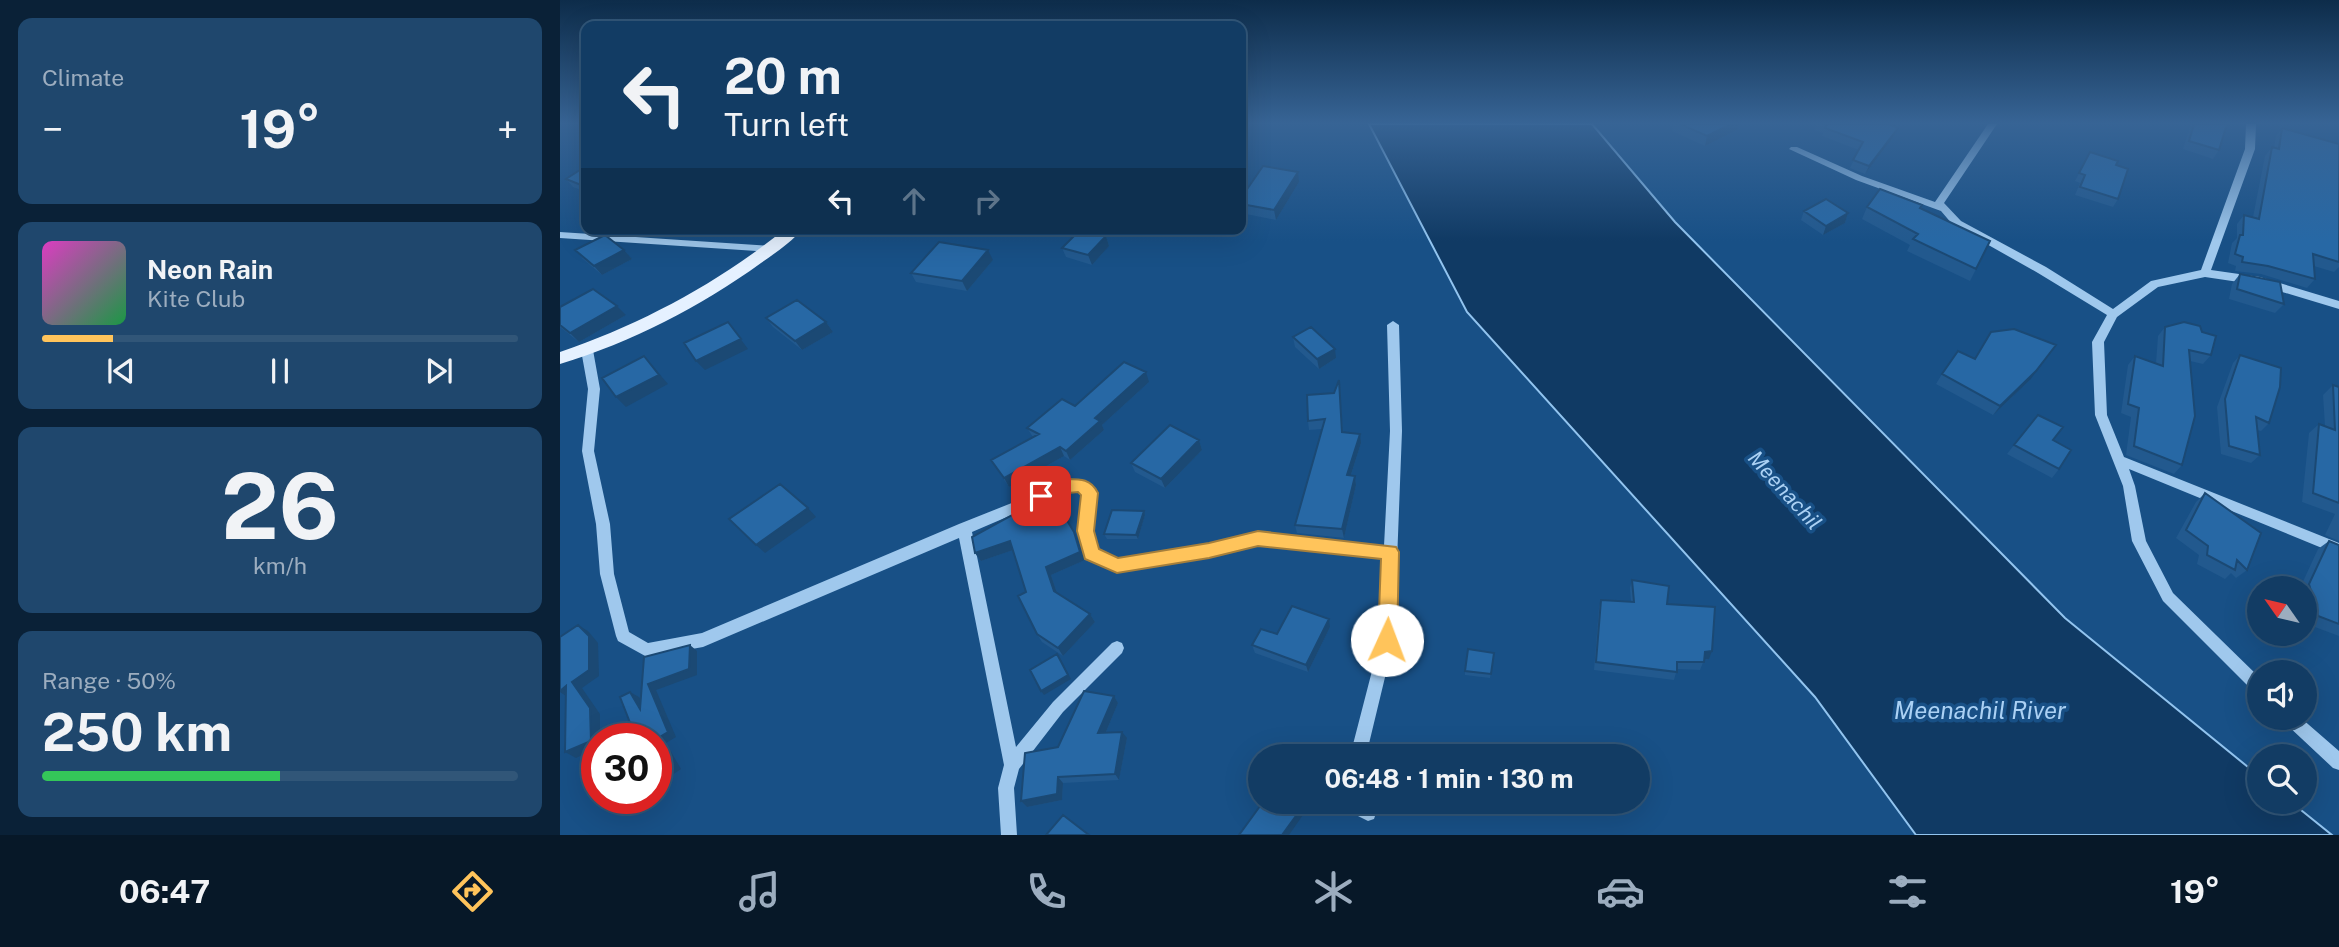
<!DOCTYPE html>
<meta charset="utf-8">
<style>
body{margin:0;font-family:"Public Sans",sans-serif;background:#1f476d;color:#f1f3f6;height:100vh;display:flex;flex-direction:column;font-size:26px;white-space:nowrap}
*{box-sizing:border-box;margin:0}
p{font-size:23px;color:#9cadbf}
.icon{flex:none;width:38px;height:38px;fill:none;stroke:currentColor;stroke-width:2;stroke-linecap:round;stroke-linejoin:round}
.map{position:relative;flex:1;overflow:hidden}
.sheet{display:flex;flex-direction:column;gap:18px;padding:18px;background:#0a2137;width:560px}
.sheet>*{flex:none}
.banner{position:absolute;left:21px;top:21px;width:665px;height:214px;border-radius:14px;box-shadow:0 7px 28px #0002,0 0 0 2px #315678;background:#123c64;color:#f1f3f6;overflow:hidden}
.needle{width:46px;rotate:304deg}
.buttons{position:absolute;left:1687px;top:576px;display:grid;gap:14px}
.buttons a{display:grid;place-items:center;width:70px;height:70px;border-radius:50%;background:#123c64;box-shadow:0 7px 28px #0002,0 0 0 2px #315678;font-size:35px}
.speed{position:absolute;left:21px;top:723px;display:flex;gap:14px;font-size:35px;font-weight:700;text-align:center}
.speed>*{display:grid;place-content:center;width:91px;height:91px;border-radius:50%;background:#123c64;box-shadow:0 7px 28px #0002,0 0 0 2px #315678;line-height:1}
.speed .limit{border:10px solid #d22;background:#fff;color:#111}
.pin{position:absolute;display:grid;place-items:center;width:60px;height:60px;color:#fff;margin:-30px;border-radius:14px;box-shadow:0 4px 10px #0006}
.me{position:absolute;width:77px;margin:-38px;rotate:2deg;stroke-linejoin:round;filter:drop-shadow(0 0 5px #0008)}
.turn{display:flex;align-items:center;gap:24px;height:147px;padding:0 28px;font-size:32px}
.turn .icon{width:91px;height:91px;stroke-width:2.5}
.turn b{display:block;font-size:49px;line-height:60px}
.lanes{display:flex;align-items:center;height:66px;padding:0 28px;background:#0003;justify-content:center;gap:35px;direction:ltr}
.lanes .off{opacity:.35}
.big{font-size:52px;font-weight:700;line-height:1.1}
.sheet .widget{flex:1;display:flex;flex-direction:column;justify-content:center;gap:10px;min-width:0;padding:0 24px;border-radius:14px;background:#1f476d}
.sheet .dial{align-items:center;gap:0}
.dial b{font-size:91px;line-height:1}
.song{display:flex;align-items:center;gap:21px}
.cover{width:84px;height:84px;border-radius:10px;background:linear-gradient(135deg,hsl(310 70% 55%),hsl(140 70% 35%))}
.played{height:7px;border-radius:4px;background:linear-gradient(90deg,#ffc45b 15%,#315678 15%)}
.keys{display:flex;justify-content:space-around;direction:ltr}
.heat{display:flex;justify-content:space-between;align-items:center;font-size:38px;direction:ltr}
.charge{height:10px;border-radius:5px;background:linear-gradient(90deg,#34c759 50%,#315678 0)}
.trip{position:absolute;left:688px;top:744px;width:402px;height:70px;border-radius:35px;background:#123c64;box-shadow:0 7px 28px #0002,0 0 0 2px #315678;font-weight:700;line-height:70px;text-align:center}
.tabs{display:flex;height:112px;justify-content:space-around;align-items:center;background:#071828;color:#9cadbf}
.tabs .icon{width:49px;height:49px}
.tabs .on{color:#ffc45b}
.tabs b{font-size:32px;color:#f1f3f6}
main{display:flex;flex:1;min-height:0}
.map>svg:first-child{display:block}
.water{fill:#103a64;stroke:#92c4ef;stroke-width:2}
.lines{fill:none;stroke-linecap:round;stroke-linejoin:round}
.minor{fill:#9fc8ed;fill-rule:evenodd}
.major{fill:#e5f1ff;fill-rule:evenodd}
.wall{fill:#22598e}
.shaded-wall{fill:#1b4974}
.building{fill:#2768a5;stroke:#1b4974;stroke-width:2}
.route{fill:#ffc45b;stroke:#a67f3b;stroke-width:2}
.labels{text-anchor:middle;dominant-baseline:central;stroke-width:7;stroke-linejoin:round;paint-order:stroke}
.water-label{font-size:21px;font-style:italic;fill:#abd1f4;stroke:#185086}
.near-water-label{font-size:24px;font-style:italic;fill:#abd1f4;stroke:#185086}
</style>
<main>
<section class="sheet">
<div class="widget"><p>Climate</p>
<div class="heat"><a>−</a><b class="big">19°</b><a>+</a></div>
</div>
<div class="widget">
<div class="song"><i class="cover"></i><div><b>Neon Rain</b><p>Kite Club</p></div></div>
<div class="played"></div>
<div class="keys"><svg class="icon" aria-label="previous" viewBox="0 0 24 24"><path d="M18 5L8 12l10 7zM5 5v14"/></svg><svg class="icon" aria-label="pause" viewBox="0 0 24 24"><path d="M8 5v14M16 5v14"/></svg><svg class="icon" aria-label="next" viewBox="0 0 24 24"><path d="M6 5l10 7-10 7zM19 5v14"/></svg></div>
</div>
<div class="widget dial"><b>26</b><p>km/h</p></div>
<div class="widget"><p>Range · 50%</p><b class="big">250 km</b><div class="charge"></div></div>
</section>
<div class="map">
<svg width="1779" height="835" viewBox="0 0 1779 835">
<rect width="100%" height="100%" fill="#185086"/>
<!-- water -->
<path class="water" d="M809 124H1032L1115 222 1505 618 1699 776V802H1731L1772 835H1356L1255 697 907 312Z"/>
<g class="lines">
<!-- minor -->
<path class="minor" d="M1428 124H1437L1384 203 1401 221 1486 267 1553 309 1591 281 1641 270 1685 149 1686 124H1696L1695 149 1651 270 1700 277 1779 301V309L1699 285 1645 277 1598 287 1557 317 1544 342 1547 415 1564 457 1779 543V555L1569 469 1575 486 1586 541 1613 593 1699 677V694L1694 692 1603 601 1572 541 1563 486 1535 415 1532 342 1547 315 1478 273 1393 225 1381 211 1296 180 1229 149 1231 147H1237L1302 176 1375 202Z
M0 232 212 246 217 249 212 252 0 238Z
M833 321 839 325 842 431 834 640 806 756H790L820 640 823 558 698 544 649 557 557 572 526 558C517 537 521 517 523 495L519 491H508L412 532 456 747 493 702 552 643 557 641 562 643 564 648 562 653 503 712 459 769 454 788 457 835H441L438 788 444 765 399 538 143 647 87 657 58 641 56 636 40 574 36 524 22 451 28 389 21 350 23 347 27 346 33 350 40 389 34 451 50 524 54 574 69 632 88 643 142 633 399 524 507 481C520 481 529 481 537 493L533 531 537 550 558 560 649 545 698 532 824 546 830 431 827 325Z
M1722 718H1741L1779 751V770L1773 768 1725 723Z
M784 802C796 801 811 800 816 813L814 819 808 821 786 810Z"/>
<!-- major -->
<path class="major" d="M225 229H242C231 243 215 253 201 263 140 307 72 342 0 364V352C82 324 158 283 225 229Z"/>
</g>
<!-- wall -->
<path class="wall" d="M1113 124H1179L1177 130 1145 146 1112 131Z
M1256 124H1332L1331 125 1338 128 1334 136 1305 174 1290 168 1299 150 1262 136 1263 133 1254 130Z
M1631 124H1667L1659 150 1653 159 1623 149Z
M1722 128 1779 144V267L1774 272 1754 266 1755 279 1747 288 1701 274 1675 271 1676 266 1668 263 1672 243 1677 238V224L1684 215 1693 217 1705 156 1712 147 1714 148 1716 136Z
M1526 160 1556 165 1558 199 1553 207 1515 195 1520 183 1515 181Z
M26 166V192L13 187 6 179Z
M739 182 716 220 681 213V198Z
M1307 207 1361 208 1416 269 1410 281 1347 251 1350 245 1302 219Z
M1244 211 1288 213 1285 223 1263 235 1241 220Z
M546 236 549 246 532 265 506 257 502 248Z
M15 250H64L72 259 42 275 23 259Z
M433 260 407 291 356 282 351 273Z
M1680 274 1724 304 1715 313 1669 299 1672 284Z
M0 307 66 315 19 342 0 327Z
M206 318 266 322 273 332 242 350 213 327Z
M1605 327 1651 355 1643 364 1630 361 1622 465 1614 474 1566 455 1571 417 1561 413 1568 365 1575 356 1596 363 1598 336Z
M733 337 776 358 759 369 735 347Z
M1680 355 1709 423 1701 431 1697 430 1700 455 1691 463 1661 454 1657 407 1673 363Z
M1415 359 1470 380 1433 415 1376 384 1382 374Z
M779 380 783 432 801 443 791 475 795 476 796 485 784 538 737 533 735 525 762 429 749 430 748 421 774 393Z
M589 382 542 425 544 430 510 460 504 456 449 487 431 460 473 437 467 428 515 406Z
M1773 385 1779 387V541L1765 535 1775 514 1742 502 1749 433 1759 424 1765 426 1763 395Z
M639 440 642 450 605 488 575 472 571 463Z
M1493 440 1499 469 1492 478 1447 454 1454 445Z
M1645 493 1687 570 1676 578 1671 573 1665 579 1637 564 1639 555 1616 538 1636 502Z
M584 511 585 515 578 539H547L544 534Z
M519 541 525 560 491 575 497 593 530 614 535 622 503 656 482 642 477 634 466 592 453 550 421 561 415 553Z
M1769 541 1779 545V636L1747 624 1745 617V588H1740L1758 549Z
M1072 580 1107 604 1149 659 1144 660 1140 670 1117 669 1114 680 1034 670 1039 608 1041 600 1071 602 1070 588Z
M770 627 748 672 695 653 692 645 717 634Z
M934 653 930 678 905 675V671Z
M554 696 558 703 546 732 567 738 559 780 503 783 502 800 467 807 461 801 498 747Z"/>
<!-- shaded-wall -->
<path class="shaded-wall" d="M1171 124H1179L1177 130 1145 146 1147 136Z
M1338 128 1334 136 1305 174 1309 166Z
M738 172 739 182 716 220 714 210Z
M1288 213 1285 223 1263 235 1266 226Z
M546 236 549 246 532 265 528 255Z
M64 250 72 259 42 275 34 266Z
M428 250 433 260 407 291 402 281Z
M57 306 66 315 19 342 10 333Z
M168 322 188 349 145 370 136 361Z
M266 322 273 332 242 350 235 341Z
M1496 345 1470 380 1433 415 1440 406Z
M775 349 776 358 759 369 757 359Z
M84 356 108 384 66 407 56 397Z
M586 372 589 382 542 425 544 430 510 460 506 451 535 418Z
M800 434 801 443 788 484 787 475Z
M639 440 642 450 605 488 601 479Z
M500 447 504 456 449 487 444 478Z
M795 476 796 485 784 538 782 529Z
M248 508 256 517 205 553 196 545Z
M584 511 585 515 578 539 576 535Z
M514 532 519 541 525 560 491 575 499 599 494 591 486 567Z
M450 541 456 549 421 561 415 553Z
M530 614 535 622 503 656 498 648Z
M769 619 770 627 748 672 746 665Z
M18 625 28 631 38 643 39 676 22 688 40 714V738H37V748L16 758 5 752Z
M130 645 137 651V675L96 690 116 737 106 743 121 769 96 786 98 738 88 684Z
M1152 651 1149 659 1141 660 1145 652Z
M500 658 511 679 484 695 481 691Z
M6 686 9 698 0 692V691Z
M70 692 79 697 89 714 80 709Z
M554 696 558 703 543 739 538 733Z
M562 732 567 738 559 780 555 774Z
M498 777 503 783 502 800 467 807 461 801Z
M746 802H752L729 835H722Z"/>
<!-- building -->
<path class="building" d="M1120 124H1171L1147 136Z
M1265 124H1329L1338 128 1309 166 1293 160 1303 142 1265 128 1267 125Z
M1634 124H1667L1659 150 1629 141Z
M1722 128 1779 144V262L1753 254 1755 279 1708 266 1682 262 1683 257 1675 254 1680 235H1683L1684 215 1699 219 1712 147 1719 149Z
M1530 152 1558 161 1556 165 1568 169 1558 199 1520 187 1525 175 1519 173Z
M26 166V187L6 179Z
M703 166 738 172 714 210 681 204V198Z
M1320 189 1362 205 1360 208 1430 241 1416 269 1353 239 1358 234 1307 207Z
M1266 199 1288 213 1266 226 1244 211Z
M521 229 546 236 528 255 502 248Z
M45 235 64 250 34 266 15 250Z
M379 242 428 250 402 281 351 273Z
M1680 274 1720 282 1724 304 1677 289Z
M33 289 57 306 10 333 0 325V307Z
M237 300 266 322 235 341 206 318Z
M168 322 181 339 136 361 124 343Z
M1624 322 1640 326 1642 332 1656 336 1651 355 1629 350 1635 416 1622 465 1574 446 1579 408 1568 404 1575 356 1603 366 1605 327Z
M751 327 775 349 757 359 733 337Z
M1454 329 1496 345 1476 371 1440 406 1382 374 1398 351 1415 359 1431 332Z
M1680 355 1721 368 1720 387 1709 423 1696 417 1700 455 1669 446 1665 399Z
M84 356 99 375 56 397 42 378Z
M564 362 586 372 535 418 540 421 506 451 500 447 444 478 431 460 479 434 467 428 502 399 515 406Z
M779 380 782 432 800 434 787 475 795 476 782 529 735 525 765 419 748 421 747 395 774 393Z
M1773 385 1779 387V503L1753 493 1759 424 1775 430Z
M1478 415 1503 427 1493 440 1511 450 1499 469 1454 445Z
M610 425 639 440 601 479 571 463Z
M220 484 248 508 196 545 169 519Z
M1645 493 1701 533 1687 570 1677 560 1675 570 1647 555 1648 546 1626 530Z
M491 494 514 532 520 552 486 567 494 591 530 614 498 648 477 634 458 596 466 592 450 541 415 553 412 537Z
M552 510 584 511 576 535 544 534Z
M1769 541 1779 545V624L1758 616 1749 584Z
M1072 580 1109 586 1107 604 1155 607 1152 651 1145 652 1144 662H1117V672L1036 662 1041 600 1074 602Z
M732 606 769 619 746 665 692 645 701 629 717 634Z
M18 625 29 636V670L12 682 30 708 31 741 5 752 6 686 0 691V637Z
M130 645 129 669 88 684 108 732 98 738 113 764 96 775V738H76L60 697 70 692 80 709 84 657Z
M908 649 934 653 931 674 905 671Z
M497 654 508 675 481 691 470 670Z
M524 691 554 696 538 733 562 732 555 774 498 777 497 794 461 801 465 753 498 747Z
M703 802H746L722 835H679Z
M503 815 529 835H486Z"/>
<!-- sky -->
<linearGradient id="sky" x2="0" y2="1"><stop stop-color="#0d2c4a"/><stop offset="0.51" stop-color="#376495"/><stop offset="1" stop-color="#376495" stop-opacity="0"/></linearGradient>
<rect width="1779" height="241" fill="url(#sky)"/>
<!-- route -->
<path class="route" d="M507 479C521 479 531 479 538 493L534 531 539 549 558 558 649 543 698 531 836 547 839 552 837 640 834 647 827 649 820 647 818 640 821 559 698 546 649 558 557 573 525 559 517 531 521 495 518 492 508 493 481 503 475 501 473 496 475 492Z"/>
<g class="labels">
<!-- water labels -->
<g class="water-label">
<text transform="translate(1225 490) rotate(48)">Meenachil</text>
</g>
<!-- near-water labels -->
<g class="near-water-label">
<text x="1420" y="710">Meenachil River</text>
</g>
</g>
</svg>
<div class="buttons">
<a><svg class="needle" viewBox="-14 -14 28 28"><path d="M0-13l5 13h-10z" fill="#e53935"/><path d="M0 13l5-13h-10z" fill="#9cadbf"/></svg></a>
<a><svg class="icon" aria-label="sound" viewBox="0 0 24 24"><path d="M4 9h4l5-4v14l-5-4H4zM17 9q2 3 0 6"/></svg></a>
<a><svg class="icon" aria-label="search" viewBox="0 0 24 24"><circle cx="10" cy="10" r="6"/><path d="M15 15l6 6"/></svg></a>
</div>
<div class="speed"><div class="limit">30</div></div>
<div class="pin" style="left:481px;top:496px;background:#d93025"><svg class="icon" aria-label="arrive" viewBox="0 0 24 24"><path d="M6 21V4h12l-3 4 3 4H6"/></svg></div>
<svg class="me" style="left:827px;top:640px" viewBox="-20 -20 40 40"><circle r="19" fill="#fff"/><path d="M0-13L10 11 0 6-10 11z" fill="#ffc45b"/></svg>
<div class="trip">06:48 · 1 min · 130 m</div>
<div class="banner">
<div class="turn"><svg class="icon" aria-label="left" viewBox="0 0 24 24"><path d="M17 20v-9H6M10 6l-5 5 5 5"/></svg><div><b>20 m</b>Turn left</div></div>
<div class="lanes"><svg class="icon" aria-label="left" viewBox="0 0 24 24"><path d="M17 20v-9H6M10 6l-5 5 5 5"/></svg><svg class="icon off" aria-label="ahead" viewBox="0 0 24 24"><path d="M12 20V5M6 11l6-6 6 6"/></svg><svg class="icon off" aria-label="right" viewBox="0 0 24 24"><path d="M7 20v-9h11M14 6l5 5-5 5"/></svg></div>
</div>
</div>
</main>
<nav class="tabs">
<b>06:47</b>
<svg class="icon on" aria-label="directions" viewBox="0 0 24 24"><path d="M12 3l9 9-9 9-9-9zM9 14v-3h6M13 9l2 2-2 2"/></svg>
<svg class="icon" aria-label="music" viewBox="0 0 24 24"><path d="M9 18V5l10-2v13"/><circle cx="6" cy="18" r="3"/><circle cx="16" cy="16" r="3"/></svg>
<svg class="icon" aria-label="phone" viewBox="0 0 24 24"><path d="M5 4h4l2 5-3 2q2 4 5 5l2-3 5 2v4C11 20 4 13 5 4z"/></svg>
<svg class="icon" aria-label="climate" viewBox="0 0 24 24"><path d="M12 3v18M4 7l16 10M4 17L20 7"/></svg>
<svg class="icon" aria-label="car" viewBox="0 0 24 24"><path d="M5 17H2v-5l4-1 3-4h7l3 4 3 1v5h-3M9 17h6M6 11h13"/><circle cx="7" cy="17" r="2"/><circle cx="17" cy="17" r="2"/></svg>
<svg class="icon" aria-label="filters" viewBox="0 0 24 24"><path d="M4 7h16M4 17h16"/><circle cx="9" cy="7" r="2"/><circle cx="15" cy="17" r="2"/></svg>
<b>19°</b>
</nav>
